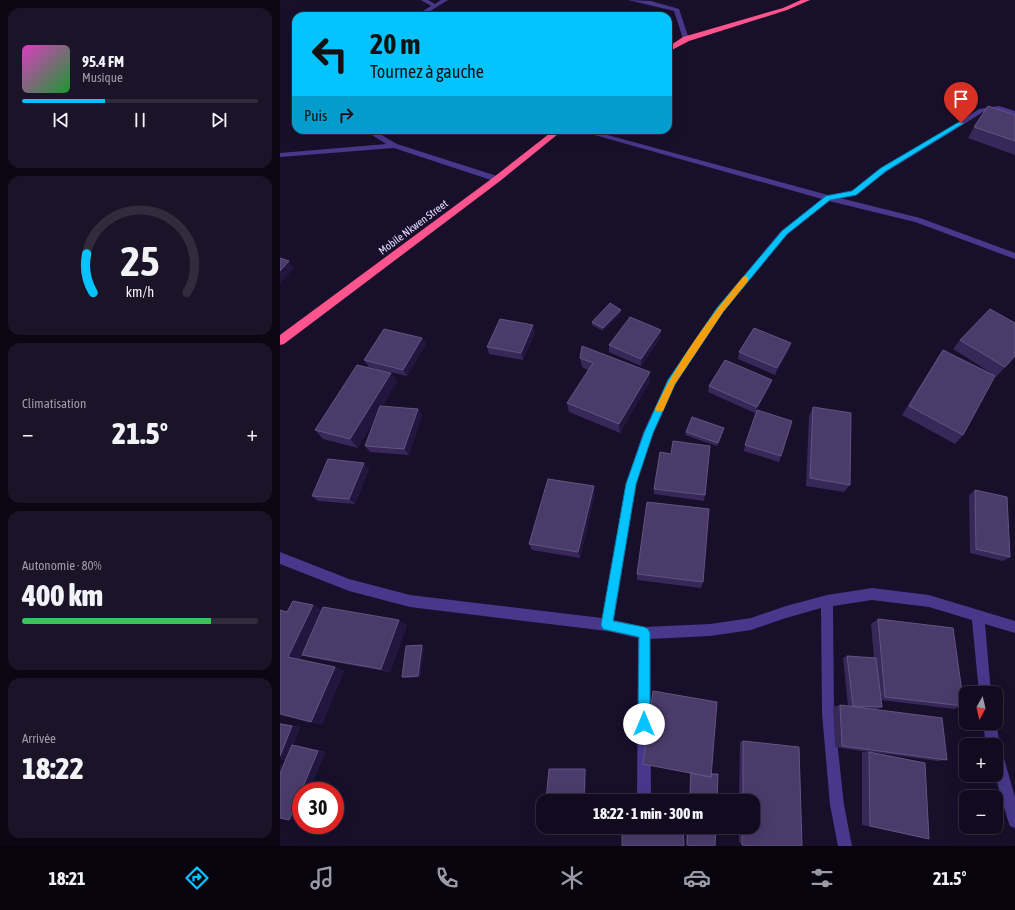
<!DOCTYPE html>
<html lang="fr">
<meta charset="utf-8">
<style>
body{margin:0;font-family:"Asap Condensed",sans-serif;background:#1b1429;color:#f1f3f6;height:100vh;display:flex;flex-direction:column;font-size:15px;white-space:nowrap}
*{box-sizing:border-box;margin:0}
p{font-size:13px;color:#9c9ba5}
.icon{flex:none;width:22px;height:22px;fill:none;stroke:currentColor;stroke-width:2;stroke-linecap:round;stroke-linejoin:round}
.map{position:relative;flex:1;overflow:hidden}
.panel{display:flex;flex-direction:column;gap:8px;padding:8px;background:#0a0612;width:280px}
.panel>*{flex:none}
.top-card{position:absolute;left:12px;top:12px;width:380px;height:122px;border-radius:12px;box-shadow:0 4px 16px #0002,0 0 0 1px #312b3e;background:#05c3ff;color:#111;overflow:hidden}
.needle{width:26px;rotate:188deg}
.buttons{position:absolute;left:679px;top:686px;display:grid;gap:8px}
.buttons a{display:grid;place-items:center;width:44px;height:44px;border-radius:8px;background:#120b20;box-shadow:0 4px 16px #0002,0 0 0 1px #312b3e;font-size:20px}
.speed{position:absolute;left:12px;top:782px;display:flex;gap:8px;font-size:20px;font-weight:700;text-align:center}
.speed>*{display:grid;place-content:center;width:52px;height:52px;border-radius:50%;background:#120b20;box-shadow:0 4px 16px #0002,0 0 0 1px #312b3e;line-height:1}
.speed .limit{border:6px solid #d22;background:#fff;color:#111}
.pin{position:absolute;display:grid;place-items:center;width:34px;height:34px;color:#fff;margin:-41px -17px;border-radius:50% 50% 50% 0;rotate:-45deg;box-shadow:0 0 4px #0007}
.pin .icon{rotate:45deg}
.me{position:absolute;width:44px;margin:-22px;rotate:0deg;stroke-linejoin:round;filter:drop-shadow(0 0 3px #0008)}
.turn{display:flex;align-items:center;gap:14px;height:84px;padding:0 12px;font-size:18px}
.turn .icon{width:52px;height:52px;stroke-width:2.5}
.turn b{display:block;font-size:28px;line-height:34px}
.then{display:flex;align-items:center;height:38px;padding:0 12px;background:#0003;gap:8px;font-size:15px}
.big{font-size:30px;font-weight:800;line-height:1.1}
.panel .widget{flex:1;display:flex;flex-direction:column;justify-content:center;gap:6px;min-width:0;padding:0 14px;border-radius:12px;background:#1b1429}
.panel .dial{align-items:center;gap:0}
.dial svg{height:104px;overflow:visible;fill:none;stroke:#312b3e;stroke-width:7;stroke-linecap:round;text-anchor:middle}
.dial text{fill:#f1f3f6;stroke:none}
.song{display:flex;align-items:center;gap:12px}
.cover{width:48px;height:48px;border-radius:6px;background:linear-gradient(135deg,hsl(310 70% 55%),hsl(130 70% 35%))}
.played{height:4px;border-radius:2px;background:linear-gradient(90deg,#05c3ff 35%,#312b3e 35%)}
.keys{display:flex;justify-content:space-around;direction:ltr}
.heat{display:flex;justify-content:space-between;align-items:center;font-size:22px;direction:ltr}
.charge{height:6px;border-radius:3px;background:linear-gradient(90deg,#34c759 80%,#312b3e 0)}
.trip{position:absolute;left:256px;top:794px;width:224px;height:40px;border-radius:12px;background:#120b20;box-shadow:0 4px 16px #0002,0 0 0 1px #312b3e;font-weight:800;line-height:40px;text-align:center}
.tabs{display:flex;height:64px;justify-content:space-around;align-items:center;background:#07040d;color:#9c9ba5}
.tabs .icon{width:28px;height:28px}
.tabs .active{color:#05c3ff}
.tabs b{font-size:18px;color:#f1f3f6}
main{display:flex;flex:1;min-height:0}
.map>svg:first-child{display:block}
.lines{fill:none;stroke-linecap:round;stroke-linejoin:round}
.street{fill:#47388b;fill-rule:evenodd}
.highway{fill:#ff548e;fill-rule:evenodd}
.wall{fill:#382859}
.shaded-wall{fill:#23163e}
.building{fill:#4a3b6a;stroke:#625482}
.route{fill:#05c3ff;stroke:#037fa6}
.slow{fill:#f59e0b}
.labels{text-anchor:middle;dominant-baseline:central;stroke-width:4;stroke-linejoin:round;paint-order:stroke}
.street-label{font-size:11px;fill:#e2d9ff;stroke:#180f2a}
</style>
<main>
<section class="panel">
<div class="widget">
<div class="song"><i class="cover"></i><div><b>95.4 FM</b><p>Musique</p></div></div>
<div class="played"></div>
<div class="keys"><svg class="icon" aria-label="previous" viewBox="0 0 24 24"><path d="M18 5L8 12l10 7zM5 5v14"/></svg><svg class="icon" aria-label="pause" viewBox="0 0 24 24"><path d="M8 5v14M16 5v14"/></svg><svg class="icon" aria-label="next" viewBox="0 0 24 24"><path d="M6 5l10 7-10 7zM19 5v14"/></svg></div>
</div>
<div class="widget dial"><svg viewBox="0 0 100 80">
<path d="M14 69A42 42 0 1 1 86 69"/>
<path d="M14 69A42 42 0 0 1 9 39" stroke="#05c3ff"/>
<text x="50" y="56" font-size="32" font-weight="700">25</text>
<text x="50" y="72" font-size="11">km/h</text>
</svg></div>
<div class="widget"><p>Climatisation</p>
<div class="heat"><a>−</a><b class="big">21.5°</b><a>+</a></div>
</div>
<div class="widget"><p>Autonomie · 80%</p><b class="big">400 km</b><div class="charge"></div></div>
<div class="widget"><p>Arrivée</p><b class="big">18:22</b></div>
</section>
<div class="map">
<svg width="735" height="846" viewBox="0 0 735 846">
<rect width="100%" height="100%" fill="#180f2a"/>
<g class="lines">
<!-- street -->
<path class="street" d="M141 0H148L155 4 161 0H168L142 16H135L151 6Z
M348 0 371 1 399 9 409 39 406 41 403 39 394 11Z
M719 106 735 111V115L719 110 703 112 673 131 606 172 577 195 560 198 640 218 735 253V259L635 222 549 201 507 235 443 312 395 385 373 433 356 484 334 620 364 627 430 624 471 618 506 606 547 595 592 588 649 595 735 621V633L705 624 711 693H699L692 620 649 607 592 600 553 606 554 713 564 805 572 846H558L550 805 542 713 541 608 506 618 471 630 430 636 370 639 371 801H357L358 638 327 631 130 607 69 591 0 564V552L69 579 130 595 322 618 346 484 363 433 388 380 437 308 501 231 542 199 297 130H309L548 195 572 191 600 168 669 129 699 109Z
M84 130H93L117 144 220 177 221 179 220 181H214L114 148 0 157V153L106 144Z
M716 722 720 745 718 749 721 750 723 755 735 797V828L730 826 728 821 715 775 716 745H706L703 723H716Z"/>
<!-- highway -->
<path class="highway" d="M521 0H530L507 10 409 41 388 52V47L403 37 503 8Z
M274 130H283L220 181 4 344 0 345V335L214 177Z"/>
</g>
<!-- wall -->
<path class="wall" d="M735 115V155L688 138 694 127Z
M341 310V313L323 331 312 325V322Z
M381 330V337L361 366 329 352V345Z
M255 332 243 360 209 354 207 347Z
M142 338 146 344 127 376 89 367 84 360Z
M680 340 735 356 716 377 715 376 683 435 675 444 622 415 656 360 663 350 711 373 673 349Z
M509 350 495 375 458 359 459 352Z
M300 358 370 381 340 433 289 412 287 403 308 370 302 367Z
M111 373 117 382 102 406 138 409 142 415 129 455 90 452 85 446 95 419 78 448 43 439 35 430Z
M429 386H490L475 413 428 392Z
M533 407 570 485 564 492 526 486 529 416Z
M443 431 437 446 405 435 406 432Z
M465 445 501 456 499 462 464 451Z
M89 469 75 504 38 501 32 496Z
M374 489 425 495 424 501 374 494Z
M695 490 730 557 723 561 690 553 689 495Z
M315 494 300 558 252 550 249 544Z
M357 574 423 582 421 588 357 580Z
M42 610 127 625 110 672 32 658 22 655 20 660 64 671 42 724 31 722 7 612Z
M598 619 684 706 674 709 601 700 602 707 597 709H589L667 760 657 761 593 752 649 839 582 825V752H588L555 747 553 707 560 705 568 706 563 658 567 656 594 658 591 624Z
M144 647 140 677 125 678 122 677Z
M0 723 20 727 13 745 20 746 45 752 29 791H21V811L17 819 6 760 0 759Z
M463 741 519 747 522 846H473L462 845 459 842V827H473V801H459L460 742Z
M363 764 431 774 437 801H409L410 773Z
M407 827H436L407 845 406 843Z"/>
<!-- shaded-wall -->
<path class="shaded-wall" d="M9 261 14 268 0 284V271Z
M341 310V313L323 331V328Z
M253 325 255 332 243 360 241 353Z
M381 330V337L361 366V359Z
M142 338 146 344 127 376 123 370Z
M511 343 509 350 495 375 497 368Z
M370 372V381L340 433 339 424Z
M111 373 117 382 78 448 70 439Z
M492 380 490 386 475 413 477 407Z
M138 409 142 415 129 455 124 449Z
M84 463 89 469 75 504 69 499Z
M314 486 315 494 300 558 298 552Z
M33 605 43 610 19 661 8 657Z
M119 620 127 625 110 672 101 669Z
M142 645 144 647 140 677 138 676Z
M55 667 64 671 42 724 31 722Z
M12 726 20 727 7 760 0 759V756Z
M38 751 45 752 29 791H21Z
M0 765 2 766 0 770Z
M305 769H307L305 801H304Z
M21 792V811L17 819 9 820Z"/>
<!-- building -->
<path class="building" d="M708 106 735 115V141L694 127Z
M0 258 9 261 0 271Z
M330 303 341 310 323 328 312 322Z
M710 309 735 323V356L725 367 680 340Z
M350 317 381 330 361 359 329 345Z
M220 319 253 325 241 353 207 347Z
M474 328 511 343 497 368 459 352Z
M104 329 142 338 123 370 84 360Z
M302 346 370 372 339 424 287 403 313 363 300 358Z
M663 350 715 376 683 435 629 406Z
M445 360 492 380 477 407 429 386Z
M77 365 111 373 70 439 35 430Z
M100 406 138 409 124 449 85 446Z
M533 407 571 413 570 485 530 478Z
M477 410 512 421 501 456 465 445Z
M412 417 444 428 438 443 406 432Z
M393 441 430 446 425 495 374 489 380 452 391 454Z
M48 459 84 463 69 499 32 496Z
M268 479 314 486 298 552 249 544Z
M695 490 727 497 730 557 696 549Z
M367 502 429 509 423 582 357 574Z
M13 601 33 605 8 657 55 667 31 722 0 714V610L7 612Z
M43 607 119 620 101 669 22 655Z
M598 619 673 628 684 706 605 697Z
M142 645 138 676 122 677 126 646Z
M567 656 596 658 602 707 573 706Z
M373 691 437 702 431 777 363 764Z
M560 705 662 718 667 760 562 746Z
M0 724 12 726 0 756Z
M463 741 519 747 522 846H473L462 845V827H473V801H463Z
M12 745 38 751 9 820 0 818V773Z
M589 752 645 763 649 839 590 826Z
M269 769H305L304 801H266Z
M411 773 430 777H431V774H438L437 801H410Z
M342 827H403L404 846H342Z
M408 827H436L435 846H415L407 845Z"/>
<!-- route -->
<path class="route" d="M679 122 684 123 606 171 576 195 550 200 507 234 443 312 395 384 373 433 356 484 333 621 364 627 368 629 370 633V724L369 729 364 730 360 729 358 724 359 637 327 630 323 629 321 625 346 484 364 433 388 380 437 308 502 231 546 196 572 191 601 168Z"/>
<!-- slow -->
<path class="slow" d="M465 276 468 277V281L443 312 395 384 383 411H376L375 409C397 361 429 318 463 277Z"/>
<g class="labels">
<!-- street labels -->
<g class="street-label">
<text transform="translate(133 227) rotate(-37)">Mobile Nkwen Street</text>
</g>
</g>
</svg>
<div class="buttons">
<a><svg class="needle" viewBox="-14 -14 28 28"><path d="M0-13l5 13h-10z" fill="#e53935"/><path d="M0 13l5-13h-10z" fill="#9c9ba5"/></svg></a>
<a>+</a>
<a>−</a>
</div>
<div class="speed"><div class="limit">30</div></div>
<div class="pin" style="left:681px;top:123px;background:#d93025"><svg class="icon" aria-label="arrive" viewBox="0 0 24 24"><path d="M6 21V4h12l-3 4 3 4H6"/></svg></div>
<svg class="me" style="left:364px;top:724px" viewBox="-20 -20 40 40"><circle r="19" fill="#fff"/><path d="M0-13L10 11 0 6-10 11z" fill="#05c3ff"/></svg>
<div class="trip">18:22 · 1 min · 300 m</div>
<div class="top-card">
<div class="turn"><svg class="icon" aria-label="left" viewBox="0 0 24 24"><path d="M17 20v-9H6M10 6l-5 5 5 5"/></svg><div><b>20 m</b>Tournez à gauche</div></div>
<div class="then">Puis<svg class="icon" aria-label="right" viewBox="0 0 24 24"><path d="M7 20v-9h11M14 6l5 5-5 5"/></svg></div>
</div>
</div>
</main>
<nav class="tabs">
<b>18:21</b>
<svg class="icon active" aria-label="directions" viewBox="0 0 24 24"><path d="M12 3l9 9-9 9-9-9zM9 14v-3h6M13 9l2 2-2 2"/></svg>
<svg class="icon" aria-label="music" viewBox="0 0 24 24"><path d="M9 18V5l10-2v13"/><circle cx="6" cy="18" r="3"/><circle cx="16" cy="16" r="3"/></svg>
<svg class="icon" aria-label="phone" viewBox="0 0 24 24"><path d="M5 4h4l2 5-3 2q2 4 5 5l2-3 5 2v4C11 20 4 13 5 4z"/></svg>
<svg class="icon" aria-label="climate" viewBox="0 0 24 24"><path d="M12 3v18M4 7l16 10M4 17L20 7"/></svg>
<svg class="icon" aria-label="car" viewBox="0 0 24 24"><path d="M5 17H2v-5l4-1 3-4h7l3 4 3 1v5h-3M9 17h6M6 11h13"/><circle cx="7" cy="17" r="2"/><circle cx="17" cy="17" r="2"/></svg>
<svg class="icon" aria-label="filters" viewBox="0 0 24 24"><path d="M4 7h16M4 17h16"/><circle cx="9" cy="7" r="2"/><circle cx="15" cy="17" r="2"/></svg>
<b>21.5°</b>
</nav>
